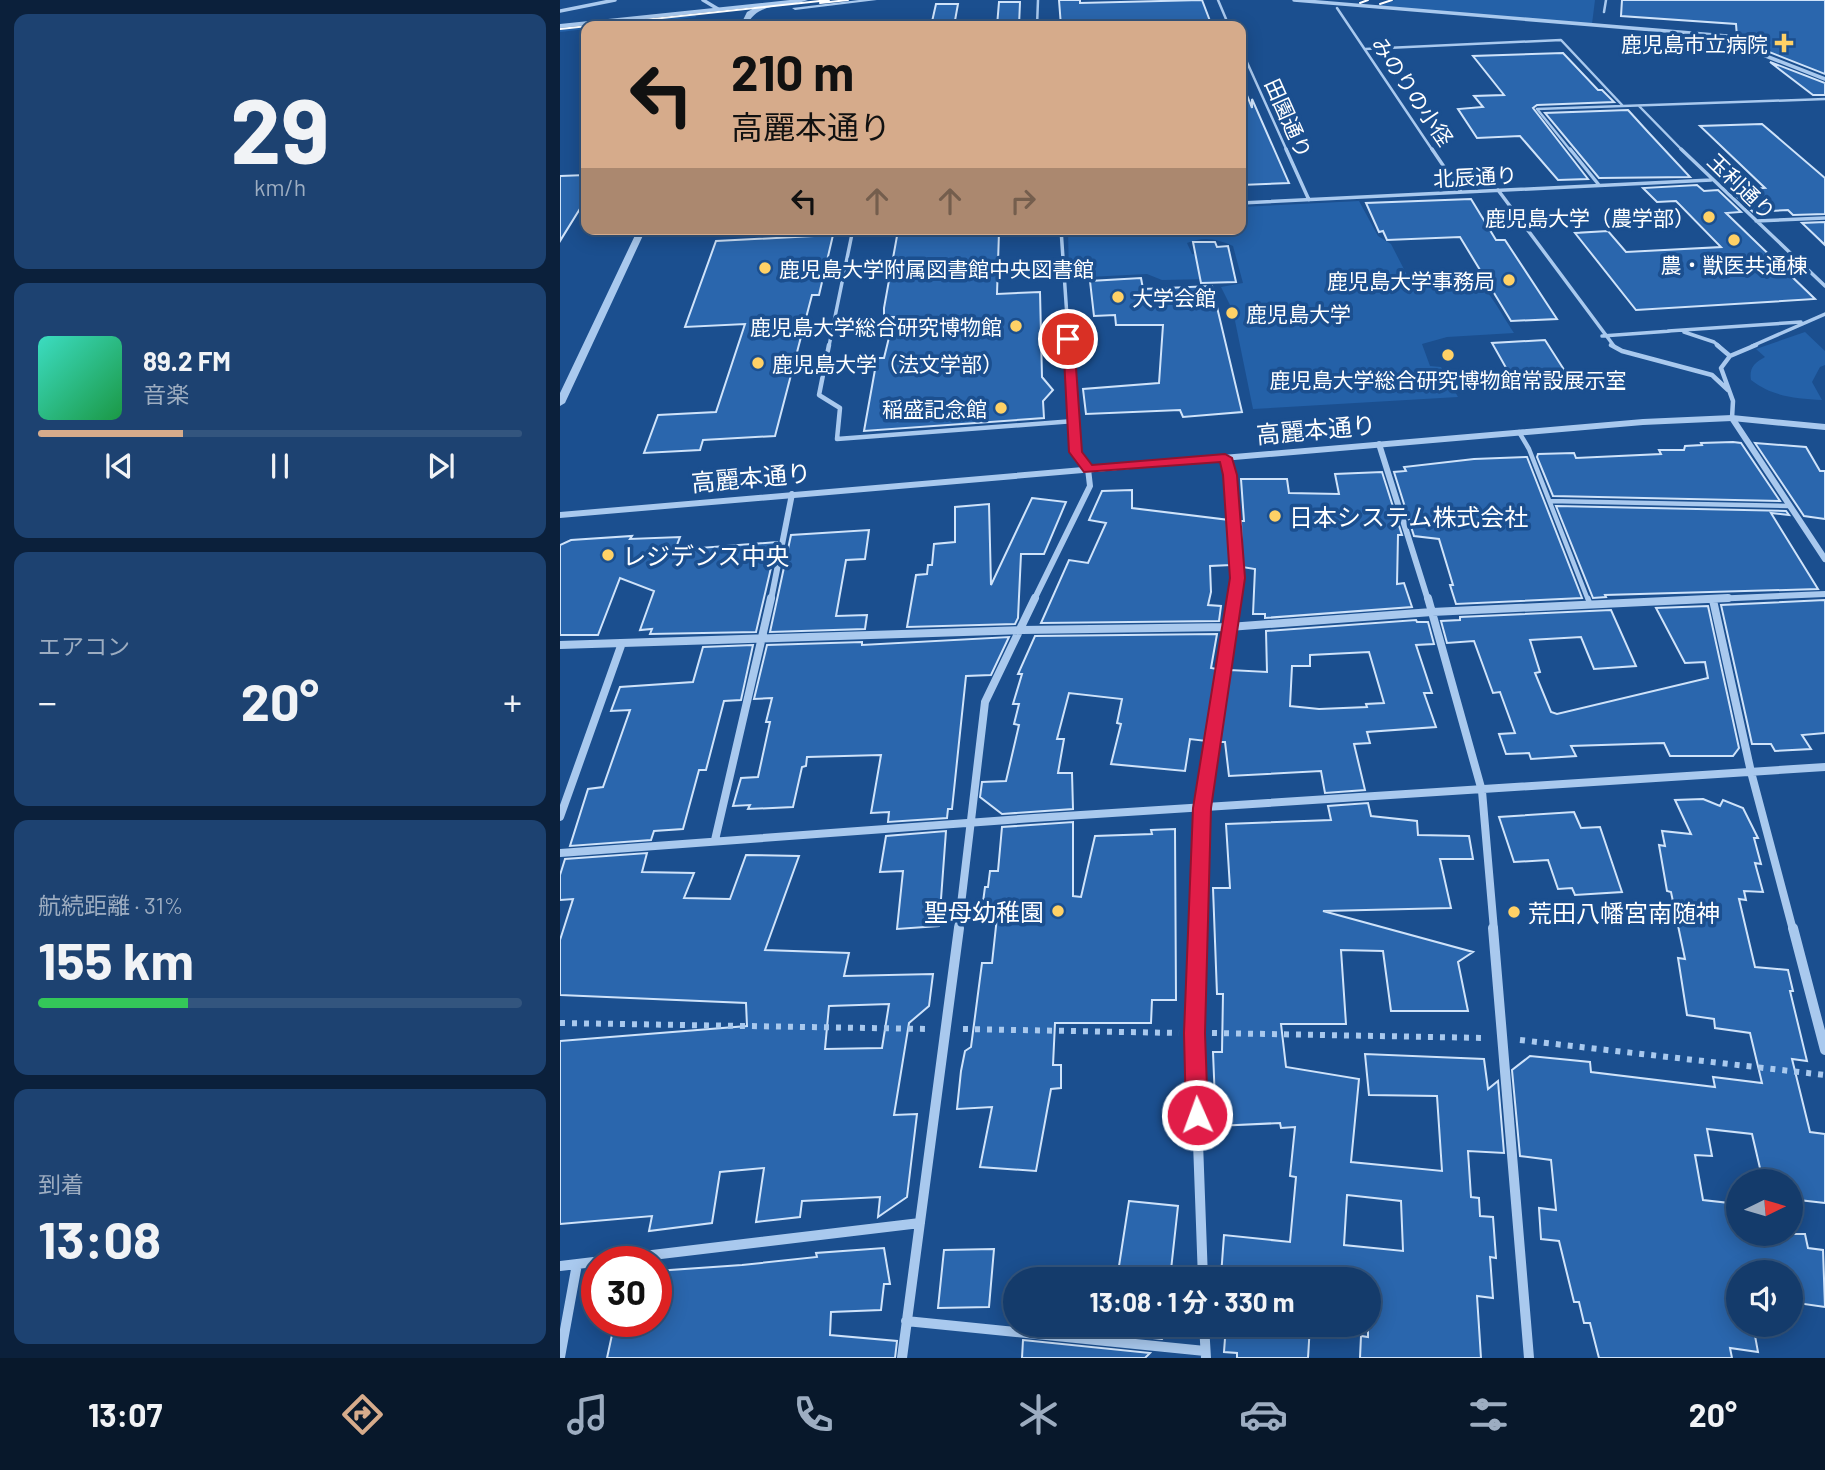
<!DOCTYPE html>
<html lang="ja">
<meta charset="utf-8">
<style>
body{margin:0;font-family:Barlow,"Noto Sans JP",sans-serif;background:#1d4271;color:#f1f3f6;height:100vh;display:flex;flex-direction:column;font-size:26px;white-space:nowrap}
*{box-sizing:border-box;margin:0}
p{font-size:23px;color:#9dadc1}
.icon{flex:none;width:38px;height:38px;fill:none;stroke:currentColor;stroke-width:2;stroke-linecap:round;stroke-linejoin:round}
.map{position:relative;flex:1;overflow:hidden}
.details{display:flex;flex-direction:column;gap:14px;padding:14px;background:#0b203b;width:560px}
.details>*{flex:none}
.guide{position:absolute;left:21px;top:21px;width:665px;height:214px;border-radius:14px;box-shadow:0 4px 18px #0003,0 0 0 2px #33557e;background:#d6ab8b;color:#111;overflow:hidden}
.needle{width:46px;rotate:85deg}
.fabs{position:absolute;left:1166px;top:1169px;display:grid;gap:14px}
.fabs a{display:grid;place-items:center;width:77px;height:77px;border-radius:50%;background:#143b6b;box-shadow:0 4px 18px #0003,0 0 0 2px #33557e;font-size:35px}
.speed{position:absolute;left:21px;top:1246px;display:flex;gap:14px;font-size:35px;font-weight:700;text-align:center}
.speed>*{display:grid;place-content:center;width:91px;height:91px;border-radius:50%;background:#143b6b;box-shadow:0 4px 18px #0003,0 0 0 2px #33557e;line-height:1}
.speed .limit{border:10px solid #d22;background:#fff;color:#111}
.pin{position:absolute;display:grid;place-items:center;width:60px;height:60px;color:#fff;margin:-30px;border:4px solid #fff;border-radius:50%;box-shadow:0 2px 7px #0007}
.me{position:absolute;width:77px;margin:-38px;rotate:358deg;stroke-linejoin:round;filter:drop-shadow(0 0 5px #0008)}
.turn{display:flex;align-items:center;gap:24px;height:147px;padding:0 35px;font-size:32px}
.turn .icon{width:91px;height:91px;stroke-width:2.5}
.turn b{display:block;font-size:49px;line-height:60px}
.lanes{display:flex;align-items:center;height:66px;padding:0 35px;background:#0003;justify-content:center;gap:35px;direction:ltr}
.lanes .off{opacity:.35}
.big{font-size:52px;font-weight:700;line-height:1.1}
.details .card{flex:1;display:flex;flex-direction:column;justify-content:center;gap:10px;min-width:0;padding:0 24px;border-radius:14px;background:#1d4271}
.details .dial{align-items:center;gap:0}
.dial b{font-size:91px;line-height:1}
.song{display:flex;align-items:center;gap:21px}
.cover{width:84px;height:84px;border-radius:10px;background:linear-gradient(135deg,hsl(170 70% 55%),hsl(140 70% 35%))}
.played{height:7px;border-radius:4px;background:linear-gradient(90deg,#d6ab8b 30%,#33557e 30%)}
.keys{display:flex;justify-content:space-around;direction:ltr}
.heat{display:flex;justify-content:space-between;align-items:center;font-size:38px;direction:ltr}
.charge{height:10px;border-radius:5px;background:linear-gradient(90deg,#34c759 31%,#33557e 0)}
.trip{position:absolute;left:443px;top:1267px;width:378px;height:70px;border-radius:35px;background:#143b6b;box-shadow:0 4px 18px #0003,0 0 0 2px #33557e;font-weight:700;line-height:70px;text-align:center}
.menu{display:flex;height:112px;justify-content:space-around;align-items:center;background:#08182b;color:#9dadc1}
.menu .icon{width:49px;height:49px}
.menu .on{color:#d6ab8b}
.menu b{font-size:32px;color:#f1f3f6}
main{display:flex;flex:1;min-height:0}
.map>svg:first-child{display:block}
.green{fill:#2461a8}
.building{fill:#2a66ad;stroke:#cfe3fa;stroke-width:2;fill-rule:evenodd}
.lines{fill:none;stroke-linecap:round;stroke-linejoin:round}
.path{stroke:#a9c9ee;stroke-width:6;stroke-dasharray:5 7;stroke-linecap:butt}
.service-far3{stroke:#a9c9ee;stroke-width:2.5}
.service-far2{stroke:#a9c9ee;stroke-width:3.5}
.service-far1{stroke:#a9c9ee;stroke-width:4.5}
.service{stroke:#a9c9ee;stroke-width:5}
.minor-far3{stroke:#a9c9ee;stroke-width:3.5}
.minor-far2{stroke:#a9c9ee;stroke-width:6}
.minor-far1{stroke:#a9c9ee;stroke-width:8}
.minor{stroke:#a9c9ee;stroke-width:10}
.tertiary{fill:#a9c9ee;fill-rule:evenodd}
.tram{stroke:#fff;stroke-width:2}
.route{fill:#e11d48;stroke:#92132f;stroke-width:2}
.poi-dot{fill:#ffd166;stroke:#1b4f8f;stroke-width:2.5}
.labels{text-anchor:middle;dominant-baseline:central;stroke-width:7;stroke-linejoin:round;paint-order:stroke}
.far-poi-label{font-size:21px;fill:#fff;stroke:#1b4f8f;text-anchor:end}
.far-street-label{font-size:21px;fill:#fff;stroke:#1b4f8f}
.street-label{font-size:24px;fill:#fff;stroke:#1b4f8f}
.poi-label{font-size:24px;fill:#fff;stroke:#1b4f8f;text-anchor:start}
</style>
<main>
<section class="details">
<div class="card dial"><b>29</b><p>km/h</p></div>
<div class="card">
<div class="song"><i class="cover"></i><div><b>89.2 FM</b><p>音楽</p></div></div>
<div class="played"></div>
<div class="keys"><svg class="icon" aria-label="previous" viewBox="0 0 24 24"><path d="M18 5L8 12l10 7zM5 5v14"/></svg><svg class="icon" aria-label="pause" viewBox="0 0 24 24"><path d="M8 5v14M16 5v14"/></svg><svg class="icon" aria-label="next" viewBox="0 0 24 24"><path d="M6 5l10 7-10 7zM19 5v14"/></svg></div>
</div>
<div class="card"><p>エアコン</p>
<div class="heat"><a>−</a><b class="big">20°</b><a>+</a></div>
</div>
<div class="card"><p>航続距離 · 31%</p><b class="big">155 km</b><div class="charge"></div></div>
<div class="card"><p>到着</p><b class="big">13:08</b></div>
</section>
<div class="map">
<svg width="1265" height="1358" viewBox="0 0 1265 1358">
<rect width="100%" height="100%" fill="#1b4f8f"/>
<!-- green -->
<path class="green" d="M835 0H1035L1032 24 819 6Z
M135 14 136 17 54 26H26V29L0 32V28Z
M799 201 818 236 831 244 848 277C922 273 915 271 954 333L887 337 862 344 870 366 881 367 898 397 693 409 673 311 661 287 683 283 673 246C657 239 644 236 627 243L632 254 642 256 647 279 602 280 587 274 509 278 508 229H681V207Z
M1245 332 1265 351V365L1260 367 1252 382 1262 400C1235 398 1213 397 1191 380 1189 368 1194 363 1205 357L1196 349Z"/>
<!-- building -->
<path class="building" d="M499 0H520V3L642 0 650 21 501 26Z
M1062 0H1265V74L1199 48 1197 44 1187 42 1186 38 1177 37 1176 24 1061 16Z
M439 2H460L459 26H437Z
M376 4H398L394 26H371Z
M1003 53 1038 90H1042L1054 102 977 105 973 108 1028 179 998 180 960 136 917 138 898 109 923 107 914 96 944 95 913 56Z
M1210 62 1265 83V95H1253Z
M683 85 692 108V99L729 183 681 185V86Z
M1068 110 1088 132 1130 177 1039 178 985 113Z
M1202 124 1265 178V214L1233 215 1228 210 1193 212 1170 190 1205 188 1140 126Z
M26 175V199L0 241V176Z
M1137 185 1144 191 1158 190 1181 212 1166 213 1255 299 1076 310 1015 233 1048 231 1066 252 1161 247 1116 201 1097 202 1083 188Z
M911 199 936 240H945L997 319 951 321 900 237 827 240 823 231 819 232 806 203Z
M1265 222V245L1242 223Z
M439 232 437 294 480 292 482 377 493 390 483 401 484 418 304 431 316 364 318 358H324L334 317H324V308L337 236Z
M273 235 259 295H252L215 436 143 440 140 450 84 453 98 415 156 412 185 324 125 327 156 241Z
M633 242H655L657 247 668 246 676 282 641 283Z
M581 278 583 289 652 286 682 412 623 417 620 410 526 414 523 389 599 383 603 325H556L555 315 534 316 530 281Z
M985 340 1010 379 954 382 932 343Z
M1173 442 1181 443 1220 501 993 496 977 457 978 454 1014 453 1016 458 1101 454 1099 450H1124L1125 446 1142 445 1141 443Z
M1195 443 1246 447 1260 471H1265V519L1244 516Z
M967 457 1022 598 896 604 890 585H893L879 539 854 536 834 472 846 471 844 467 914 459Z
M822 472 842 535H838L837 584 844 583 852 607 705 618V614H693L695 569 682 567 681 521H684L681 479H727L729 493 779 494 775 474Z
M572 490V508L669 520 671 565 650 566 651 592 648 605 661 606 659 621 481 623 509 560 528 563 546 523 529 520 542 491Z
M472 498 506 502 484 554H461L458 618 455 624 347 627 356 575 367 574 368 565H372L374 544 395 542V507L429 504 431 585Z
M996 506 1226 511 1229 515 1211 513 1258 589 1045 595 1046 597 1033 598Z
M309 530 305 559 286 560 276 616 307 615 305 629 210 632 231 535Z
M72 536 70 539 120 537 115 550 217 542 196 632 90 634 92 629 80 630 94 591 60 578 38 635H0V545L11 540Z
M1265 600V733L1242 735 1251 749 1215 751 1211 744H1192L1161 605Z
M1148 606 1179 748 1173 756H1110L1104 743 1011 746 1016 756 971 759 969 753 946 754 939 734 955 733 940 692 933 693 914 641 887 643 881 621 900 620V617L1051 610 1076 666 1034 669 1021 637 970 640 980 672 975 673 991 712 997 714 1148 678 1145 662 1125 663 1096 608Z
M856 620 857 622H868L874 644 856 645 872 693H864L876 727 807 732 810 743 794 744 805 790 765 793 761 771 669 776 665 742H659L670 670 707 672 706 631ZM809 652 824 703 806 704 807 707 759 709 730 706 732 666H750V655Z
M657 634 651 668 657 669 646 741 630 739 625 771 551 764 561 724 557 723 562 699 509 693 497 739H504L498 773H512L513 809 442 814 420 797 422 782 446 781 459 725 454 724 459 704H453L462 674H458L475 636Z
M449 637 431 675 406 676 392 809H388L387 818 328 822 329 812 311 813 321 755 247 757 246 766 242 767 233 807 188 809 190 805 173 806 181 778 198 777 210 722H206L212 698 194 699 207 645 302 642V645Z
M193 645 181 700 164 701 146 770H139L123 829 94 831 91 840 10 846 28 789 43 787 70 710 51 711 60 687 133 682 143 647Z
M1143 799 1160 806 1163 800 1183 808 1198 838H1194L1201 864 1195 863 1203 892 1184 891 1186 900 1179 899 1195 967 1228 970 1233 991H1230L1247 1061 1232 1059 1250 1132 1265 1134V1203L1230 1199V1181H1203L1192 1134 1147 1129 1152 1156 1135 1155 1143 1200 1178 1204V1234H1245L1248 1248 1263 1250 1265 1307 1230 1302V1272H1178V1325H1193L1198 1352 1170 1348 1172 1358H1039L1030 1323H1024L1019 1302H1014L999 1241 981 1239 979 1208 996 1210 991 1160 960 1156 952 1070 970 1056 1030 1062 1031 1072 1155 1087 1153 1077 1202 1083 1190 1033 1155 1028 1154 1019 1127 1015 1118 958 1125 959 1111 892 1107 891 1099 845 1105 846 1102 831 1131 834 1115 800Z
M808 803 811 816 857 821 858 835 909 836 913 859H880L891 908 763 911 913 952 898 962 908 1011H831L823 951 781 950 786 1024H721L726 1067 799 1079 791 1162 882 1171 877 1096 809 1095 805 1054 924 1059 928 1089 938 1081 944 1153 908 1151 911 1197 919 1198 920 1216 933 1217 936 1258 930 1257 933 1298 917 1296 921 1358H800L801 1336 808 1337V1279H692L661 1276 664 1235 730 1242 736 1177 730 1176 735 1127 721 1128 720 1123 656 1126 653 1052H662L663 994H657L653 888H670L666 824 771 820 768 806ZM787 1195 841 1201 843 1251 784 1245Z
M1014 812 1021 828 1040 827 1062 892 1015 895 1012 888 998 889 988 860 954 862 939 817Z
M513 822V896L521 897 535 836 592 834 591 830 615 829 616 1000H592L591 1023H495L493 1065H501V1088L491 1089 476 1171 420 1167 432 1107 397 1109 401 1071 405 1051 411 1047 422 963H432L437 917H421L425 887H428L430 871H438L442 827Z
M386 831 379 926 337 929 343 871 320 872 326 836Z
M87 853 82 872 134 873 124 898 170 899 186 855 239 856 205 950 289 953 284 976 373 974 369 1006 349 1023 334 1115 357 1114 347 1197 318 1217 320 1197 242 1201 240 1217 196 1222 204 1168 160 1172 152 1223 89 1231 92 1216 0 1224V1041L187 1026 186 1003 0 995V940L13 899 0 900V875L5 859ZM329 1004 322 1048 265 1049 269 1006Z
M569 1201 618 1206 610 1279H557Z
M324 1248 330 1284H324L321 1310 271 1312 270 1335 337 1341 335 1358H47L55 1321H96V1271L182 1265 257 1257 256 1253Z
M434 1249 429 1307 378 1308 384 1250Z
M464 1325H615L602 1339Z
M666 1325H750L748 1358H677V1353L664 1352Z
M463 1340 590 1353 585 1358H462Z"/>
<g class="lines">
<!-- path -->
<path class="path" d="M0 1023 370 1029
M403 1029 619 1033
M652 1033 927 1038
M960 1040 1265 1075"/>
<!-- service-far3 -->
<path class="service-far3" d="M658 0 669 26
M777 8 873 151
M1044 12 1046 0
M477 26 478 0
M626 26 669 25
M681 49 727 151
M805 49 1001 40 1063 106
M1079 106 1123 151
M1011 151 977 109 1265 99"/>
<!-- service-far2 -->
<path class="service-far2" d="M726 149 749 200
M872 149 901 192
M1010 149 1039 185
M1121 149 1265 286
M938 190 1054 346
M681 203 1151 180
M1196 221 1265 218
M501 229 509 346
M1108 331 1241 322
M1124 332 1154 342 1159 346
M1042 336 1111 331
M269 346 293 229
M1192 346 1265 314"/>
<!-- service-far1 -->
<path class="service-far1" d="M269 345 259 395 280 408 277 439 514 421
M509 345 516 452 528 469
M1051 345 1062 351 1152 375 1168 390
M1157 345 1170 356
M1172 418 1173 401 1161 368 1170 356 1196 345
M959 432 969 449 1028 600
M990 501 1229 506"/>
<!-- service -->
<path class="service" d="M1028 598 1030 604"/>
<!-- minor-far3 -->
<path class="minor-far3" d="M143 0 158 9
M734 0 1167 36 1193 51 1265 79
M0 11 55 0"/>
<!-- minor-far2 -->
<path class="minor-far2" d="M1172 418 1265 559
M819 444 868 600
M665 458C676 495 680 562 674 600
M211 600 232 494
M474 600 530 486 528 469
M1130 600 1265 594"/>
<!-- minor-far1 -->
<path class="minor-far1" d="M868 598 922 791 934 930
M1153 600 1191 772 1233 930
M0 645 462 630 669 627 872 612 1168 598
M0 817 62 643
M155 840 211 598
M0 853 474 818 1265 767
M398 930 425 702 475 598
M638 930 642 808 675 598"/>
<!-- minor -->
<path class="minor" d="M638 928 634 1033 643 1279
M933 928 969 1358
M1233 928 1265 1050
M0 1266 360 1223
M346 1321 645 1351
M644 1325 646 1358
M0 1357 17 1264
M342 1358 399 928"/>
<!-- tertiary -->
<path class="tertiary" d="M230 0H248C222 9 200 0 186 26H180L187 12 196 7 0 28V24Z
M299 0H317L235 10 232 8Z
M78 229H86L5 403 0 406V393Z
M1172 415 1265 424V430L1172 421 1083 425 0 518V512L1083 419Z"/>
<!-- tram -->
<path class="tram" d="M260 3 288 0
M800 3 808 0
M820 4 832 0
M0 29 269 0"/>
</g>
<!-- route -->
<path class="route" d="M508 336 514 339 522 452 532 465 665 454 672 458 677 475 685 578 651 808 645 1033 648 1115 645 1123 637 1126 629 1123 626 1115 624 1033 633 808 670 578 663 475 660 462 524 472 509 452 503 339Z"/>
<!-- markers -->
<g class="poi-dot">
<path d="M1220.5 32.5h7v7h7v7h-7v7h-7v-7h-7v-7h7z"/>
<circle cx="1149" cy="217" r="7"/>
<circle cx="1174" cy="240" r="7"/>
<circle cx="205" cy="268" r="7"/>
<circle cx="949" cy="280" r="7"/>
<circle cx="558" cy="297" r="7"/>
<circle cx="672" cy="313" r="7"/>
<circle cx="456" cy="326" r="7"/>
<circle cx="888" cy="355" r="7"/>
<circle cx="198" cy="363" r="7"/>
<circle cx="441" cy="408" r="7"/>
<circle cx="715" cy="516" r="7"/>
<circle cx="48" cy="555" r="7"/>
<circle cx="498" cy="911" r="7"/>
<circle cx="954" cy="912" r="7"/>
</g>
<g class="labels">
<!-- far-poi labels -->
<g class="far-poi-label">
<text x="1208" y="43">鹿児島市立病院</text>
<text x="1135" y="217">鹿児島大学（農学部）</text>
<text x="1174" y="264" text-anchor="middle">農・獣医共通棟</text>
<text x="219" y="268" text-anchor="start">鹿児島大学附属図書館中央図書館</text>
<text x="935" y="280">鹿児島大学事務局</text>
<text x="572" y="297" text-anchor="start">大学会館</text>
<text x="686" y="313" text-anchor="start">鹿児島大学</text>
<text x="442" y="326">鹿児島大学総合研究博物館</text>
<text x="212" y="363" text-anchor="start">鹿児島大学（法文学部）</text>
<text x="888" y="379" text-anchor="middle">鹿児島大学総合研究博物館常設展示室</text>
<text x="427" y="408">稲盛記念館</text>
</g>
<!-- far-street labels -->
<g class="far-street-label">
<text transform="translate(853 91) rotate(56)">みのりの小径</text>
<text transform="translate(729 118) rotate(66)">田園通り</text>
<text transform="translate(915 176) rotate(-3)">北辰通り</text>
<text transform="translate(1182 186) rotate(44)">玉利通り</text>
</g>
<!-- street labels -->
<g class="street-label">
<text transform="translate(756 429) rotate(-5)">高麗本通り</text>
<text transform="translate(191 477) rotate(-5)">高麗本通り</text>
</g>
<!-- poi labels -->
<g class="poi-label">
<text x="729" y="516">日本システム株式会社</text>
<text x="62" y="555">レジデンス中央</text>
<text x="484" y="911" text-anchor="end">聖母幼稚園</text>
<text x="968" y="912">荒田八幡宮南随神</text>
</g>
</g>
</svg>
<div class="fabs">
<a><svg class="needle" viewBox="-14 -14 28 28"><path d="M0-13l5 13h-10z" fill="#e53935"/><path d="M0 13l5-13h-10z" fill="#9dadc1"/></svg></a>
<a><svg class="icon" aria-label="sound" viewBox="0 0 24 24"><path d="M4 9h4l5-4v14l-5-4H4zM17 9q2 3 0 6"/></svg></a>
</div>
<div class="speed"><div class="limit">30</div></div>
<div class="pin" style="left:508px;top:339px;background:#d93025"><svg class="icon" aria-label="arrive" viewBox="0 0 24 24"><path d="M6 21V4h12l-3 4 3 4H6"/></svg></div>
<svg class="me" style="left:637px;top:1115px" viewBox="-20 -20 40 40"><circle r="17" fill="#e11d48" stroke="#fff" stroke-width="3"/><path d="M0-11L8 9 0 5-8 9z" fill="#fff"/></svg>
<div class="trip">13:08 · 1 分 · 330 m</div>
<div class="guide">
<div class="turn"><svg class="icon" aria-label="left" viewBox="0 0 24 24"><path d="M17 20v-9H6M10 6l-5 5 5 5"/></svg><div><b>210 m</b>高麗本通り</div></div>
<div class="lanes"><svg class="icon" aria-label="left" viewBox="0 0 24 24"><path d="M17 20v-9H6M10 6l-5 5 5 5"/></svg><svg class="icon off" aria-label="ahead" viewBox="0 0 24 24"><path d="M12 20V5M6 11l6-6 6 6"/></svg><svg class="icon off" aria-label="ahead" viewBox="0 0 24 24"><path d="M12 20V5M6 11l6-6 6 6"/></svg><svg class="icon off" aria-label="right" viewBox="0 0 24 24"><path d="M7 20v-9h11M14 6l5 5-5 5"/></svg></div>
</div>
</div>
</main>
<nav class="menu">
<b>13:07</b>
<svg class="icon on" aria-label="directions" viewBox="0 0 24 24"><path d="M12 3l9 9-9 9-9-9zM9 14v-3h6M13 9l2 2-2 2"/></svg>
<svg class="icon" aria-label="music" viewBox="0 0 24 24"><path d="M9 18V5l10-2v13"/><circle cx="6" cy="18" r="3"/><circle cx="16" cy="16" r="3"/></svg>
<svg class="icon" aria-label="phone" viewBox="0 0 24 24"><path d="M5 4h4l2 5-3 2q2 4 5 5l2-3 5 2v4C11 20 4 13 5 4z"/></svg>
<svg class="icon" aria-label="climate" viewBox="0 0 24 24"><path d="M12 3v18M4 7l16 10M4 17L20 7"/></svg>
<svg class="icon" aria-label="car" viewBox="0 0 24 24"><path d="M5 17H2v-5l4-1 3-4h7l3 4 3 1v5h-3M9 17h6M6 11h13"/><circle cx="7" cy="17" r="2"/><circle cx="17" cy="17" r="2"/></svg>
<svg class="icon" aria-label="filters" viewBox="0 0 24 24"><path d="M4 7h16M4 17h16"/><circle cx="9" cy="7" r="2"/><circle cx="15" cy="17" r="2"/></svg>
<b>20°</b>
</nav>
